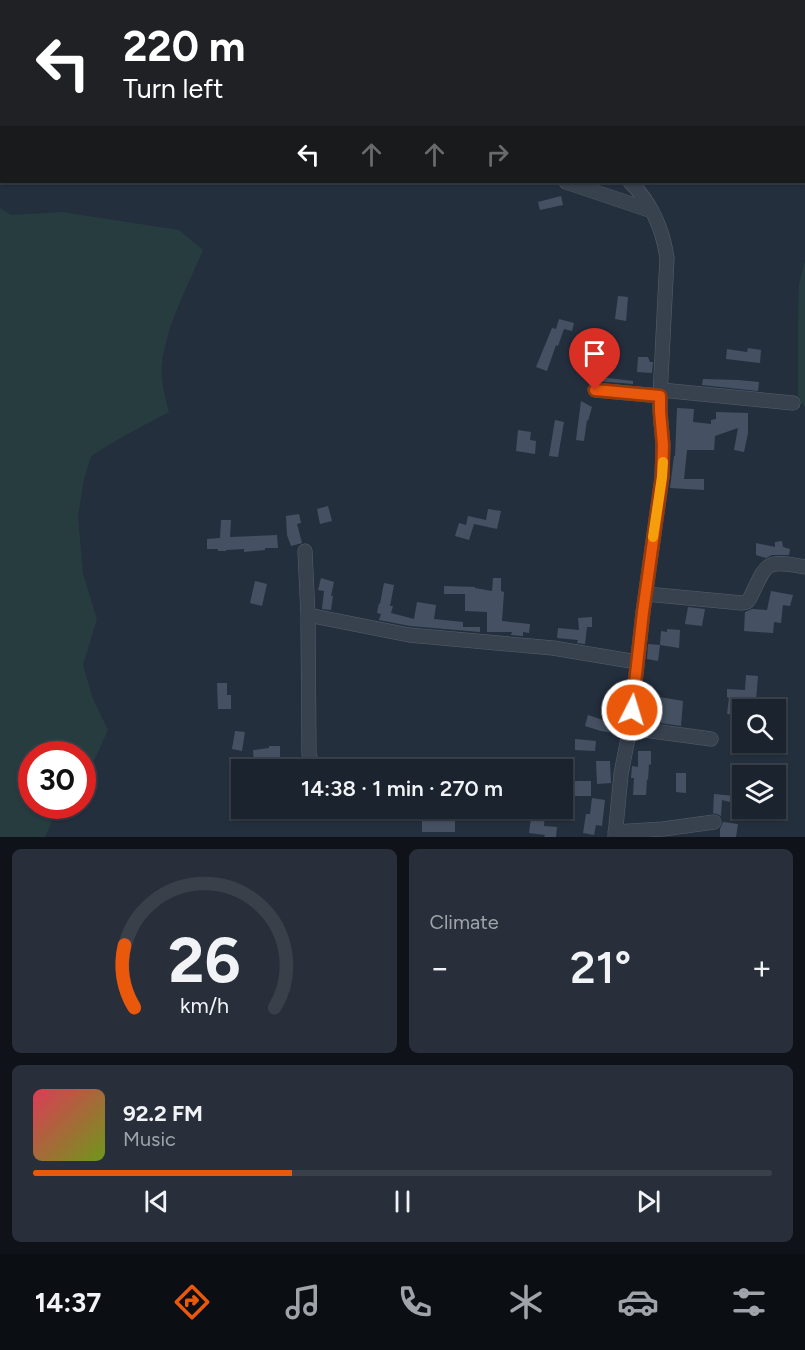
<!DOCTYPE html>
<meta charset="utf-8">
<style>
body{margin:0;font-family:Figtree,sans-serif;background:#282f3a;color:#f1f3f6;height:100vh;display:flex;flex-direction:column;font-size:22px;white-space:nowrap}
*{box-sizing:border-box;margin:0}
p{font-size:20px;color:#a0a4aa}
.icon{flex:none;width:33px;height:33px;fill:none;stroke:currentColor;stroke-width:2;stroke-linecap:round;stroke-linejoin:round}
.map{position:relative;height:837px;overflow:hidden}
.side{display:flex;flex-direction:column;gap:12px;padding:12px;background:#0f1319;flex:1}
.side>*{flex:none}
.guide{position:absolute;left:0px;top:0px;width:806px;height:183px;box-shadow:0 2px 4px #0004,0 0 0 2px #39404a;background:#202124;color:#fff;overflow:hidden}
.tools{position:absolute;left:732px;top:699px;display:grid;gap:12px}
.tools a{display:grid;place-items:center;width:54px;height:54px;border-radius:0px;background:#1b232e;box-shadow:0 2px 4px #0004,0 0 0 2px #39404a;font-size:30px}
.speed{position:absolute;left:18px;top:741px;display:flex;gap:12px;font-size:30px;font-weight:700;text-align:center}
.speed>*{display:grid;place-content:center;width:78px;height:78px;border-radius:50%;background:#1b232e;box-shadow:0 2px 4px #0004,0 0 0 2px #39404a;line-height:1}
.speed .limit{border:9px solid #d22;background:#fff;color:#111}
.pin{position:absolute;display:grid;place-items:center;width:51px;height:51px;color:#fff;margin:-62px -26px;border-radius:50% 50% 50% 0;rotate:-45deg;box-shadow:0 0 6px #0007}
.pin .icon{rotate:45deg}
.me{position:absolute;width:66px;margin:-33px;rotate:5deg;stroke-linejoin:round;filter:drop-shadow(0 0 4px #0008)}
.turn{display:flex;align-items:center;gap:21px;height:126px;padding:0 24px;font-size:27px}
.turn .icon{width:78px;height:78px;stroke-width:2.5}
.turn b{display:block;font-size:42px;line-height:51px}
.lanes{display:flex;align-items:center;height:57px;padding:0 24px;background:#0003;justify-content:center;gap:30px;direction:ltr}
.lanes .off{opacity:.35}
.big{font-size:45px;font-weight:600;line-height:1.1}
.side .widget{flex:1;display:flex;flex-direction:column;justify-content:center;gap:9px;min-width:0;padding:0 21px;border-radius:9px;background:#282f3a}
.side .dial{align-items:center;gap:0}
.dial svg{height:156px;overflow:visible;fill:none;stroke:#39404a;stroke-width:7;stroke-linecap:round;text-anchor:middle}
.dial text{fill:#f1f3f6;stroke:none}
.song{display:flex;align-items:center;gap:18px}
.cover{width:72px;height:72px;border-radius:9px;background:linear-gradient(135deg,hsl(350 70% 55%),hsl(80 70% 35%))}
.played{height:6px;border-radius:3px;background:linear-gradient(90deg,#ea580c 35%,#39404a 35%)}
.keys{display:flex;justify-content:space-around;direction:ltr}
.heat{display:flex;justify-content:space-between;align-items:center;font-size:33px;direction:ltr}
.side .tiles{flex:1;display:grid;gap:12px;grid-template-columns:1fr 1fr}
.widget:last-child{grid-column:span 2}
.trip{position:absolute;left:231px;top:759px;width:342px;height:60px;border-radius:0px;background:#1b232e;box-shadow:0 2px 4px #0004,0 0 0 2px #39404a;font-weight:600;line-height:60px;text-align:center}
.dock{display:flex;height:96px;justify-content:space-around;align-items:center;background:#0b0e12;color:#a0a4aa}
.dock .icon{width:42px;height:42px}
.dock .active{color:#ea580c}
.dock b{font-size:27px;color:#f1f3f6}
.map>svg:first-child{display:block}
.green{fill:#263c3f}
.building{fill:#455162}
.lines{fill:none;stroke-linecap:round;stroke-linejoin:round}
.minor-casing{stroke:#565f6c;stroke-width:15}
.minor{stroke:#38414e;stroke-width:14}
.route-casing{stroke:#983908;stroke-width:15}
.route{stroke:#ea580c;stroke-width:10}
.slow{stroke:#f59e0b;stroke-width:10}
</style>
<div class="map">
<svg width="805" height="837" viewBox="0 0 805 837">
<rect width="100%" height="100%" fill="#242f3e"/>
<!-- green -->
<path class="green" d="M0 208 11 215 62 212 179 230 203 250C188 286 158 341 162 379 163 390 166 401 169 412L122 437 91 456 84 479 78 517 83 574 97 619 83 665 93 699 108 730 92 765 83 773 82 754H32V806H59L45 837H0Z
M805 261V407L798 399V321L799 284Z"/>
<!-- building -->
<path class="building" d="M561 196 563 205 540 210 538 202Z
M618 296 628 297 626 321 615 319Z
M559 319 574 323 572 331 564 329 558 346 556 345 547 371 536 367 552 328 556 329Z
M748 348 761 350 760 363 726 359 727 349 747 352Z
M638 357H648L650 362H653L652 373 637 372Z
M592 363 600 366 598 375 608 378 633 381V384L596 381 589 384Z
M703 379 738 380 759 382 758 391 702 385Z
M581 401 592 407 588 421 587 420 584 441 576 440Z
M677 408 694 409 693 422 711 424V420L716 419V412L748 413V433L744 452 734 450 738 428 715 436 714 450H687L684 479H704V490L670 488 674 456H675Z
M555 420 564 422 558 457 549 456Z
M518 430 531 432 530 440 536 441 535 454 516 451Z
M328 506 332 521 320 524 317 509Z
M488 509 501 511 497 529 474 524 469 540 455 536 459 523 466 525 468 516 486 520Z
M299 514 301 523 297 524 302 543 291 546 287 535 286 516Z
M221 520H231L230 537 277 535 278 548H265V550L244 552V549L226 550V551H218V549H207V539L220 538Z
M782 541 783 547 790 549 789 555H772L766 558 756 555V543L775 547V542Z
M321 578 334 582 331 596H333L331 610 322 609 324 591 318 590Z
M493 578H501V591L504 592 502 621 530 624 529 633 523 632V636L511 635 512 632H487V612L465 611V594H444V586L475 587V588L492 591Z
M255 581 267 584 262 606 250 603Z
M384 583 394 585 390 606H393L391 613 414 619 417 602 436 605 434 619 463 622V627H480V632L410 626 379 620 381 614 377 613 379 603 380 604Z
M771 591 793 595 790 606 783 605 781 623 774 622 773 633 744 631 745 612 752 609 767 610Z
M688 607 705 609 702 626 685 624Z
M592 617V627H587L585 644 577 643 578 640 557 638 558 628 579 630 578 618Z
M667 629 680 630 679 648 660 645 661 631 667 632Z
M648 644 660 645 658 661 647 659Z
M746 675 758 676 756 700 761 701 759 710H737L736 715 727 714 729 698 727 697V689L745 690Z
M217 683H227V695H231V709H218Z
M648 695 683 701 681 726 640 720 641 715H646Z
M588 715 603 720V719L615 720 614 733 601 731 585 726Z
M235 731 245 732 242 751 232 749Z
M575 739 596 741 595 751 575 750Z
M269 746H280V763H269V761L254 762 253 750 269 748Z
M638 751H651V765L649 764 648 780 647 779 646 795H633L634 778H631L632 766 638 767Z
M596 761H610L611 783 597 784Z
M676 773H686V793L676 792Z
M562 781H591V796H575V793L562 791Z
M714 794 735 796 736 794 742 796V805L722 800 721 816 717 814 713 813Z
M592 798 605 800 602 826 596 825 594 835 583 833 586 814H590Z
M528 808H538L537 812 545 813 544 826 557 827 556 837H544L545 835 529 833 531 818 527 817Z
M422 820 455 821V832H422Z
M723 822 738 824 736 837H720V829Z"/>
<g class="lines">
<!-- minor casing -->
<g class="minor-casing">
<path id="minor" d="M216 0 217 2
M552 2V0
M566 182 652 211
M595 390 660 396
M661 390 793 403
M305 551 308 615 309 754 314 770
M646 594 742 603 747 602 750 598C767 563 764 559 805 567
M308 615 409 635 553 648 637 662
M630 728 711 739
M615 832 663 829 714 822
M615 837 621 774 630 728 643 612 662 477 663 445 660 411V396L667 258C663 230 651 202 630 182"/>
</g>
<!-- minor -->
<use href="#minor" class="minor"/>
</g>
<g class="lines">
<!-- route casing -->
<g class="route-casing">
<path id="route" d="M595 390 660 396V411L663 445 662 477 643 612 632 710"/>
</g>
<!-- route -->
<use href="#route" class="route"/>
<!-- slow -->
<path class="slow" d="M653 537 662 477 663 462"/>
</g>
</svg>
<div class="tools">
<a><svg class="icon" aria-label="search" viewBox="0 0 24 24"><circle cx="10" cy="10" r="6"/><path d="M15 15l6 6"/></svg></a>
<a><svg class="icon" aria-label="layers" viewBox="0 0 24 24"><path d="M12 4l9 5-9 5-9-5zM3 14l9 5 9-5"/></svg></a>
</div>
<div class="speed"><div class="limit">30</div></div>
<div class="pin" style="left:595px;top:390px;background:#d93025"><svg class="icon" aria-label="arrive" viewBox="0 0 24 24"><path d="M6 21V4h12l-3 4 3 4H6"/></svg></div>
<svg class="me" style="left:632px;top:710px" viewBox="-20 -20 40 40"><circle r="17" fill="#ea580c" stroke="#fff" stroke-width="3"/><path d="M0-11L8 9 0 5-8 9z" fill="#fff"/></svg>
<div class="trip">14:38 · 1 min · 270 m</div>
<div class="guide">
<div class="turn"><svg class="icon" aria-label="left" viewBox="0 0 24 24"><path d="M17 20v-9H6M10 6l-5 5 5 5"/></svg><div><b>220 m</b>Turn left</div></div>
<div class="lanes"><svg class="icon" aria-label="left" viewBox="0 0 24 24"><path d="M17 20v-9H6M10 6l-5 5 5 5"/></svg><svg class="icon off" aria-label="ahead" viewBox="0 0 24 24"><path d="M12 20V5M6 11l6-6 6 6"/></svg><svg class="icon off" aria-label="ahead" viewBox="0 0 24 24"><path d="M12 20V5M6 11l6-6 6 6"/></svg><svg class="icon off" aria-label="right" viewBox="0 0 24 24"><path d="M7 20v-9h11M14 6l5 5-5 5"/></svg></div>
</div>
</div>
<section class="side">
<div class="tiles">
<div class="widget dial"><svg viewBox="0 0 100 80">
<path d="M14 69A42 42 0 1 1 86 69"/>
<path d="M14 69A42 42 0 0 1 9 37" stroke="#ea580c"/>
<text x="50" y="56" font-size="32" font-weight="700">26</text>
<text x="50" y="72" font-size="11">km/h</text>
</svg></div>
<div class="widget"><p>Climate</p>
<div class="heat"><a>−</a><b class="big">21°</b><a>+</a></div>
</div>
<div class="widget">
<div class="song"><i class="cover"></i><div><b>92.2 FM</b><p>Music</p></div></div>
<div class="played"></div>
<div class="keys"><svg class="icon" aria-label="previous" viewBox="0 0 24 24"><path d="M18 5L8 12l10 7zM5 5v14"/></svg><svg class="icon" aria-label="pause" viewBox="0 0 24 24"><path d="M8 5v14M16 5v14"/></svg><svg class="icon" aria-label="next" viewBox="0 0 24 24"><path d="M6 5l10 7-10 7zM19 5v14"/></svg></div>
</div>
</div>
</section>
<nav class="dock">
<b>14:37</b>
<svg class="icon active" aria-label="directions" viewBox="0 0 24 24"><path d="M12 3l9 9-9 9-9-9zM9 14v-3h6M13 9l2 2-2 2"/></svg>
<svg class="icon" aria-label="music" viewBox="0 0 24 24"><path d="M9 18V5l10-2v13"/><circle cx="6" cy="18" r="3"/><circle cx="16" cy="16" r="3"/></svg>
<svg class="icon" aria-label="phone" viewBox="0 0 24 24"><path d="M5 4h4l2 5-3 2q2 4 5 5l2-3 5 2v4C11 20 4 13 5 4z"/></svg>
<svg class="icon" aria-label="climate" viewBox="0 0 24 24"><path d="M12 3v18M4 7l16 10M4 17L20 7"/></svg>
<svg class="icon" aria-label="car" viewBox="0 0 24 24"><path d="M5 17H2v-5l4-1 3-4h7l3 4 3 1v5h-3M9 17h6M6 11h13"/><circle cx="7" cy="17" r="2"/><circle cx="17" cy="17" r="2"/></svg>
<svg class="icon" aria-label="filters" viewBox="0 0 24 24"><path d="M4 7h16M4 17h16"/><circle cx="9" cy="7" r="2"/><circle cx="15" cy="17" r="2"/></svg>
</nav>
